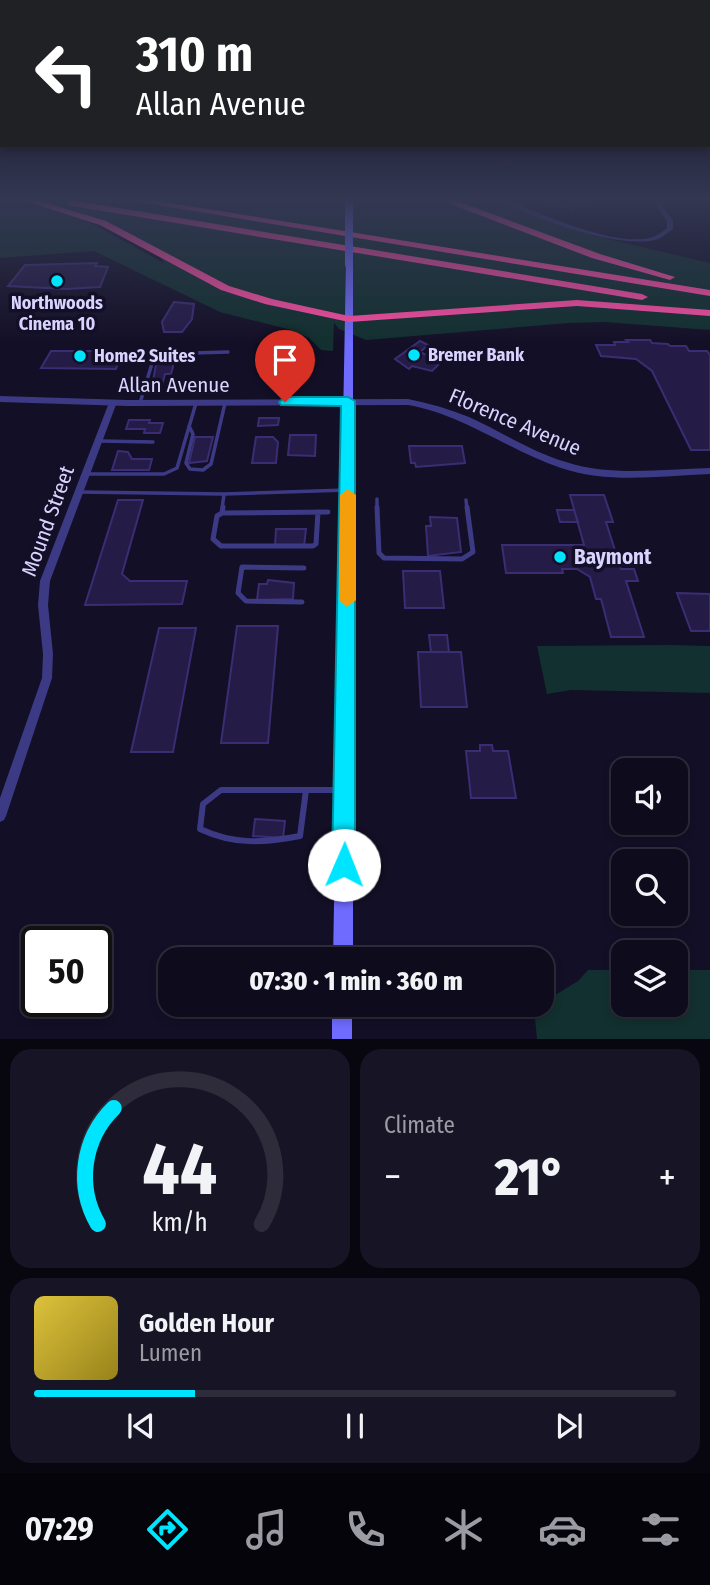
<!DOCTYPE html>
<meta charset="utf-8">
<style>
body{margin:0;font-family:"Fira Sans Condensed",sans-serif;background:#171425;color:#f1f3f6;height:100vh;display:flex;flex-direction:column;font-size:26px;white-space:nowrap}
*{box-sizing:border-box;margin:0}
p{font-size:23px;color:#9b9ba3}
.icon{flex:none;width:38px;height:38px;fill:none;stroke:currentColor;stroke-width:2;stroke-linecap:round;stroke-linejoin:round}
.map{position:relative;height:1039px;overflow:hidden}
.details{display:flex;flex-direction:column;gap:10px;padding:10px;background:#08060f;flex:1}
.details>*{flex:none}
.guide{position:absolute;left:0px;top:0px;width:710px;height:147px;box-shadow:0 4px 10px #0003,0 0 0 2px #2e2b3b;background:#202124;color:#fff;overflow:hidden}
.buttons{position:absolute;left:611px;top:758px;display:grid;gap:14px}
.buttons a{display:grid;place-items:center;width:77px;height:77px;border-radius:14px;background:#0e0b1c;box-shadow:0 4px 10px #0003,0 0 0 2px #2e2b3b;font-size:35px}
.speed{position:absolute;left:21px;top:926px;display:flex;gap:14px;font-size:35px;font-weight:700;text-align:center}
.speed>*{display:grid;place-content:center;width:91px;height:91px;border-radius:50%;background:#0e0b1c;box-shadow:0 4px 10px #0003,0 0 0 2px #2e2b3b;line-height:1}
.speed .limit{border:4px solid #111;border-radius:10px;background:#fff;color:#111}
.pin{position:absolute;display:grid;place-items:center;width:60px;height:60px;color:#fff;margin:-72px -30px;border-radius:50% 50% 50% 0;rotate:-45deg;box-shadow:0 0 7px #0007}
.pin .icon{rotate:45deg}
.me{position:absolute;width:77px;margin:-38px;rotate:1deg;stroke-linejoin:round;filter:drop-shadow(0 0 5px #0008)}
.turn{display:flex;align-items:center;gap:24px;height:147px;padding:0 21px;font-size:32px}
.turn .icon{width:91px;height:91px;stroke-width:2.5}
.turn b{display:block;font-size:49px;line-height:60px}
.big{font-size:52px;font-weight:800;line-height:1.1}
.details .widget{flex:1;display:flex;flex-direction:column;justify-content:center;gap:10px;min-width:0;padding:0 24px;border-radius:21px;background:#171425}
.details .dial{align-items:center;gap:0}
.dial svg{height:182px;overflow:visible;fill:none;stroke:#2e2b3b;stroke-width:7;stroke-linecap:round;text-anchor:middle}
.dial text{fill:#f1f3f6;stroke:none}
.song{display:flex;align-items:center;gap:21px}
.cover{width:84px;height:84px;border-radius:10px;background:linear-gradient(135deg,hsl(50 70% 55%),hsl(50 70% 35%))}
.played{height:7px;border-radius:4px;background:linear-gradient(90deg,#00e5ff 25%,#2e2b3b 25%)}
.keys{display:flex;justify-content:space-around;direction:ltr}
.heat{display:flex;justify-content:space-between;align-items:center;font-size:38px;direction:ltr}
.details .tiles{flex:1;display:grid;gap:10px;grid-template-columns:1fr 1fr}
.widget:last-child{grid-column:span 2}
.trip{position:absolute;left:158px;top:947px;width:396px;height:70px;border-radius:21px;background:#0e0b1c;box-shadow:0 4px 10px #0003,0 0 0 2px #2e2b3b;font-weight:800;line-height:70px;text-align:center}
.dock{display:flex;height:112px;justify-content:space-around;align-items:center;background:#06040b;color:#9b9ba3}
.dock .icon{width:49px;height:49px}
.dock .current{color:#00e5ff}
.dock b{font-size:32px;color:#f1f3f6}
.map>svg:first-child{display:block}
.green{fill:#12302f}
.building{fill:#241b47;stroke:#3b2d73;stroke-width:2}
.lines{fill:none;stroke-linecap:round;stroke-linejoin:round}
.service-far2{stroke:#3d3a85;stroke-width:3.5}
.service-far1{stroke:#3d3a85;stroke-width:5}
.service{stroke:#3d3a85;stroke-width:6}
.minor{fill:#3d3a85;fill-rule:evenodd}
.tertiary{fill:#3d3a85;fill-rule:evenodd}
.secondary{fill:#6f6bff;fill-rule:evenodd}
.motorway{fill:#ff4fa3;fill-rule:evenodd}
.secondary-bridge{stroke:#6f6bff;stroke-width:8}
.route{fill:#00e5ff;stroke:#0095a6;stroke-width:2}
.slow{fill:#f59e0b}
.poi-dot{fill:#00e5ff;stroke:#130f26;stroke-width:2.5}
.labels{text-anchor:middle;dominant-baseline:central;stroke-width:7;stroke-linejoin:round;paint-order:stroke}
.far-poi-label{font-size:18px;font-weight:bold;fill:#d9d4ff;stroke:#130f26;text-anchor:start}
.street-label{font-size:21px;fill:#d9d4ff;stroke:#130f26}
.poi-label{font-size:21px;font-weight:bold;fill:#d9d4ff;stroke:#130f26;text-anchor:start}
</style>
<div class="map">
<svg width="710" height="1039" viewBox="0 0 710 1039">
<rect width="100%" height="100%" fill="#130f26"/>
<!-- green -->
<path class="green" d="M0 198 81 218 164 263C151 234 62 210 30 198H490L591 235 710 263V330L604 322 569 323 366 340 339 329 334 323 333 351 321 350 309 338 291 330 220 312 94 251 0 258Z
M671 645 710 646V693L571 690 547 694 537 646Z
M588 970H623V1004H676V970H710V1039H537L534 1008 578 981Z"/>
<!-- building -->
<path class="building" d="M535 198H596L582 207 577 206 572 209Z
M97 263 95 266 108 267 100 287 66 289 8 286 25 265Z
M174 302 194 304 192 319 182 332H164L162 322Z
M626 340H650L652 343 668 344 670 346H686L689 351H707L710 355V450H691L652 371 636 359 601 356 596 345H615L614 342H628Z
M420 341 428 345 420 352 441 362 432 371 412 366 409 369 395 359Z
M281 350 299 367 286 373 267 354Z
M51 351H114L111 360H119L116 369 41 368Z
M157 360H173V367L171 374H165L162 385H152Z
M259 418H279L278 425 258 426Z
M129 420H150L149 423H163L160 433H144L145 429H126Z
M290 435H316L315 456 288 455Z
M195 437H213L207 461 189 463Z
M256 437H273L278 442 276 463H252Z
M409 446H462L465 463 416 467 415 463H411Z
M118 451 128 452 132 459H152L149 470H112Z
M570 495H604L613 522H606L621 569H634L638 581H626L644 637H611L601 599H596L590 577 577 569H562L563 573H506L502 545H584Z
M118 500H143L122 574 130 581H187L182 604 85 605Z
M557 510H574L578 522H560Z
M430 517 457 518 461 552 428 556 426 526H431Z
M276 529H306L304 546H275Z
M403 571H440L444 608H405Z
M268 580 294 583 293 599 257 600 259 584H267Z
M677 593 710 594V631H691Z
M237 626H278L268 743H221Z
M159 628H196L173 752H131Z
M429 635H447L449 652H431Z
M418 652H461L467 707H421Z
M480 745H492L493 751H508L516 798H471L466 751H480Z
M255 819 285 821 283 838 253 836Z"/>
<g class="lines">
<!-- service-far2 -->
<path class="service-far2" d="M272 383 275 367 260 347 271 339 286 336
M140 403 154 357 159 354 228 352
M189 426 193 434 186 463 190 469 203 470 211 464 225 403
M100 441 153 442
M87 474H164L177 468 196 403
M79 492 224 494 347 490
M377 499V509
M466 500 467 509
M222 509 224 494"/>
<!-- service-far1 -->
<path class="service-far1" d="M223 507 222 513 217 516 213 539 221 546H313L316 544 318 512
M377 507 379 553 384 558 462 559 473 552 467 507
M222 513 328 512
M302 602 246 601 238 593 242 567 304 568"/>
<!-- service -->
<path class="service" d="M221 790H306L300 836C264 843 234 845 200 829L203 804Z
M306 790H340"/>
<!-- minor -->
<path class="minor" d="M494 198H502C537 212 617 249 653 237 658 235 663 231 667 228V221L652 198H657L673 221V229C667 233 661 239 654 240 614 249 531 217 494 198Z
M110 400H113L117 402 50 581 48 605 53 654 52 678 6 816 4 820 0 822V798L42 678 43 654 38 605 40 581Z"/>
<!-- tertiary -->
<path class="tertiary" d="M0 396 127 400 408 399C429 403 449 409 469 417 502 432 532 452 566 462 612 477 663 469 710 468V474C661 476 608 484 561 468 508 450 464 415 408 405L127 406 0 402Z"/>
<!-- secondary -->
<path class="secondary" d="M345 198H353V222L349 224 345 222Z
M346 262 353 264V959H333Z
M332 1004H352V1039H332Z"/>
<!-- motorway -->
<path class="motorway" d="M15 198H30L106 221 229 286 272 299 349 316 577 300 710 310V316L577 306 349 322 265 304 221 290 100 225Z
M115 198H139L710 290V296Z
M435 198H449L600 254 675 277 670 280 592 258Z
M70 200 642 294 648 297 642 300 67 205V201Z"/>
<!-- secondary-bridge -->
<path class="secondary-bridge" d="M349 222V264"/>
</g>
<!-- sky -->
<linearGradient id="sky" x2="0" y2="1"><stop stop-color="#0a0815"/><stop offset="0.58" stop-color="#333752"/><stop offset="1" stop-color="#333752" stop-opacity="0"/></linearGradient>
<rect width="710" height="344" fill="url(#sky)"/>
<!-- route -->
<path class="route" d="M285 397H348L355 401V865L352 874 344 877 336 874 332 865 341 406 281 405 279 402Z"/>
<!-- slow -->
<path class="slow" d="M348 489 356 495V600L347 607 339 600 340 495Z"/>
<!-- markers -->
<g class="poi-dot">
<circle cx="57" cy="281" r="7"/>
<circle cx="414" cy="355" r="7"/>
<circle cx="80" cy="356" r="7"/>
<circle cx="560" cy="557" r="7"/>
</g>
<g class="labels">
<!-- far-poi labels -->
<g class="far-poi-label">
<text x="57" y="303" text-anchor="middle">Northwoods<tspan x="57" dy="21">Cinema 10</tspan></text>
<text x="428" y="355">Bremer Bank</text>
<text x="94" y="356">Home2 Suites</text>
</g>
<!-- street labels -->
<g class="street-label">
<text x="174" y="385">Allan Avenue</text>
<text transform="translate(515 422) rotate(23)">Florence Avenue</text>
<text transform="translate(48 521) rotate(-70)">Mound Street</text>
</g>
<!-- poi labels -->
<g class="poi-label">
<text x="574" y="557">Baymont</text>
</g>
</g>
</svg>
<div class="buttons">
<a><svg class="icon" aria-label="sound" viewBox="0 0 24 24"><path d="M4 9h4l5-4v14l-5-4H4zM17 9q2 3 0 6"/></svg></a>
<a><svg class="icon" aria-label="search" viewBox="0 0 24 24"><circle cx="10" cy="10" r="6"/><path d="M15 15l6 6"/></svg></a>
<a><svg class="icon" aria-label="layers" viewBox="0 0 24 24"><path d="M12 4l9 5-9 5-9-5zM3 14l9 5 9-5"/></svg></a>
</div>
<div class="speed"><div class="limit">50</div></div>
<div class="pin" style="left:285px;top:402px;background:#d93025"><svg class="icon" aria-label="arrive" viewBox="0 0 24 24"><path d="M6 21V4h12l-3 4 3 4H6"/></svg></div>
<svg class="me" style="left:344px;top:865px" viewBox="-20 -20 40 40"><circle r="19" fill="#fff"/><path d="M0-13L10 11 0 6-10 11z" fill="#00e5ff"/></svg>
<div class="trip">07:30 · 1 min · 360 m</div>
<div class="guide">
<div class="turn"><svg class="icon" aria-label="left" viewBox="0 0 24 24"><path d="M17 20v-9H6M10 6l-5 5 5 5"/></svg><div><b>310 m</b>Allan Avenue</div></div>
</div>
</div>
<section class="details">
<div class="tiles">
<div class="widget dial"><svg viewBox="0 0 100 80">
<path d="M14 69A42 42 0 1 1 86 69"/>
<path d="M14 69A42 42 0 0 1 21 18" stroke="#00e5ff"/>
<text x="50" y="56" font-size="32" font-weight="700">44</text>
<text x="50" y="72" font-size="11">km/h</text>
</svg></div>
<div class="widget"><p>Climate</p>
<div class="heat"><a>−</a><b class="big">21°</b><a>+</a></div>
</div>
<div class="widget">
<div class="song"><i class="cover"></i><div><b>Golden Hour</b><p>Lumen</p></div></div>
<div class="played"></div>
<div class="keys"><svg class="icon" aria-label="previous" viewBox="0 0 24 24"><path d="M18 5L8 12l10 7zM5 5v14"/></svg><svg class="icon" aria-label="pause" viewBox="0 0 24 24"><path d="M8 5v14M16 5v14"/></svg><svg class="icon" aria-label="next" viewBox="0 0 24 24"><path d="M6 5l10 7-10 7zM19 5v14"/></svg></div>
</div>
</div>
</section>
<nav class="dock">
<b>07:29</b>
<svg class="icon current" aria-label="directions" viewBox="0 0 24 24"><path d="M12 3l9 9-9 9-9-9zM9 14v-3h6M13 9l2 2-2 2"/></svg>
<svg class="icon" aria-label="music" viewBox="0 0 24 24"><path d="M9 18V5l10-2v13"/><circle cx="6" cy="18" r="3"/><circle cx="16" cy="16" r="3"/></svg>
<svg class="icon" aria-label="phone" viewBox="0 0 24 24"><path d="M5 4h4l2 5-3 2q2 4 5 5l2-3 5 2v4C11 20 4 13 5 4z"/></svg>
<svg class="icon" aria-label="climate" viewBox="0 0 24 24"><path d="M12 3v18M4 7l16 10M4 17L20 7"/></svg>
<svg class="icon" aria-label="car" viewBox="0 0 24 24"><path d="M5 17H2v-5l4-1 3-4h7l3 4 3 1v5h-3M9 17h6M6 11h13"/><circle cx="7" cy="17" r="2"/><circle cx="17" cy="17" r="2"/></svg>
<svg class="icon" aria-label="filters" viewBox="0 0 24 24"><path d="M4 7h16M4 17h16"/><circle cx="9" cy="7" r="2"/><circle cx="15" cy="17" r="2"/></svg>
</nav>
